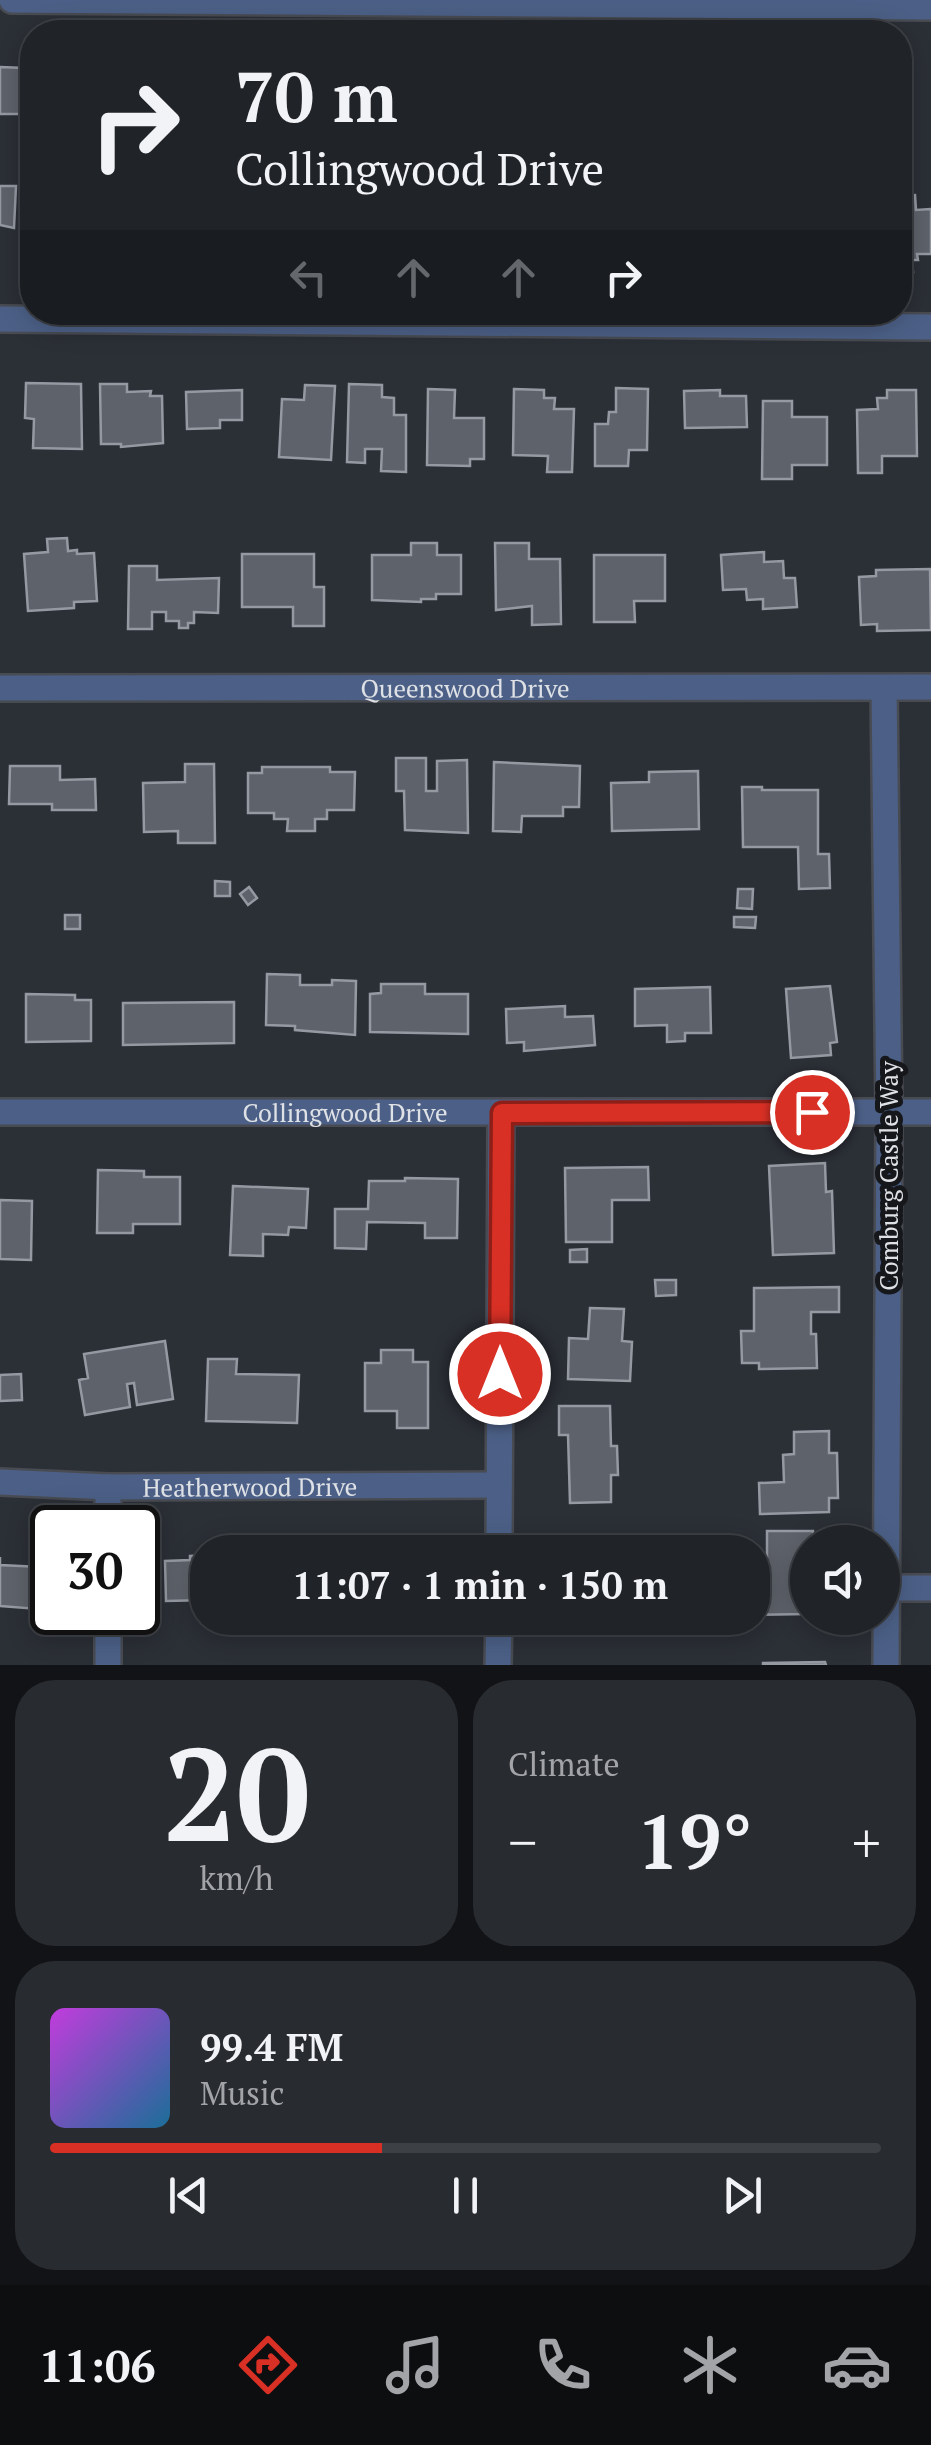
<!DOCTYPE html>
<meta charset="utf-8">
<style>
body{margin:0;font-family:"PT Serif",serif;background:#282b30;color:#f1f3f6;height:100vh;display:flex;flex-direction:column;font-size:38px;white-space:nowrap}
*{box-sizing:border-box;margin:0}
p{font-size:32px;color:#a2a4a8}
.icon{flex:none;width:55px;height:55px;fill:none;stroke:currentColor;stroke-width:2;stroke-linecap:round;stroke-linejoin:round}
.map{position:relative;height:1665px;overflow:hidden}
.drawer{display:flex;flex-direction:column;gap:15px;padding:15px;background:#121316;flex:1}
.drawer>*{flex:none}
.banner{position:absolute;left:20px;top:20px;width:892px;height:305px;border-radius:40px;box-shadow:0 5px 25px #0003,0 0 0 2px #3d4045;background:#202328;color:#f1f3f6;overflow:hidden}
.buttons{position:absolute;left:790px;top:1525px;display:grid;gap:20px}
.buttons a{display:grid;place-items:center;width:110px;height:110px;border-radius:50%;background:#202328;box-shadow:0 5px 25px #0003,0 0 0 2px #3d4045;font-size:50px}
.speed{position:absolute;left:30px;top:1505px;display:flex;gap:20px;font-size:50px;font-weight:700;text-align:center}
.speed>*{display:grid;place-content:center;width:130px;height:130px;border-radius:50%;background:#202328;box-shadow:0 5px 25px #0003,0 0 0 2px #3d4045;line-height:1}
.speed .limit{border:5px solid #111;border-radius:15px;background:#fff;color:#111}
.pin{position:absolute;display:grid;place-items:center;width:85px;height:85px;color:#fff;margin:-42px;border:5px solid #fff;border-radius:50%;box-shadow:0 2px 10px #0007}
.me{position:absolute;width:110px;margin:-55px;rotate:0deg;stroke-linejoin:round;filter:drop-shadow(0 0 8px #0008)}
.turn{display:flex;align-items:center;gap:35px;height:210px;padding:0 50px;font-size:45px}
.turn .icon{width:130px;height:130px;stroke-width:2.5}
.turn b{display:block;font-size:70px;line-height:85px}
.lanes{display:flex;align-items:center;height:95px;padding:0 50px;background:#0003;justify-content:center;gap:50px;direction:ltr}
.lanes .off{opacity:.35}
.big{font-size:75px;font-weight:600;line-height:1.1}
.drawer .card{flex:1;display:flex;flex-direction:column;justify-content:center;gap:15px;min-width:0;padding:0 35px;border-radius:40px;background:#282b30}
.drawer .dial{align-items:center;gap:0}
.dial b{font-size:130px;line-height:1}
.song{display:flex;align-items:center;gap:30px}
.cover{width:120px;height:120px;border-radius:15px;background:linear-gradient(135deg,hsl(290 70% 55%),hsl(200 70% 35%))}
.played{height:10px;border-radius:5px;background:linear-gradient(90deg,#d93025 40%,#3d4045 40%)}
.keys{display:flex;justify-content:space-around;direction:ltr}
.heat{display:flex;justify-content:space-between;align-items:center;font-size:55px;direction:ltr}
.drawer .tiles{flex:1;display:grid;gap:15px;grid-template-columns:1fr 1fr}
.card:last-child{grid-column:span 2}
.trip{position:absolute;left:190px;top:1535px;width:580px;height:100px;border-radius:40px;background:#202328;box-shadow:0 5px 25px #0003,0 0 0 2px #3d4045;font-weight:600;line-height:100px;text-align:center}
.menu{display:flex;height:160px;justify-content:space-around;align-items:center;background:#0d0e10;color:#a2a4a8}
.menu .icon{width:70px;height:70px}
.menu .on{color:#d93025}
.menu b{font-size:45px;color:#f1f3f6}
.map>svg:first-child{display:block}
.building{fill:#5e626a;stroke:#9599a2;stroke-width:2.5}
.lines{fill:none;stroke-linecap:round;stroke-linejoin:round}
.minor-casing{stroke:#484b52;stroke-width:30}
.minor{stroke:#4c6087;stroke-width:25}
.route-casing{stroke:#8d1f18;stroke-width:25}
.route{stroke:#d93025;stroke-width:18}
.labels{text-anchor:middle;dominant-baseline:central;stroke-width:10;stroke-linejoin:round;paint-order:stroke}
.street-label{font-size:25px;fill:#dee1e5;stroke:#15171a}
</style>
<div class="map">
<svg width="931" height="1665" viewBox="0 0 931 1665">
<rect width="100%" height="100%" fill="#2b2f36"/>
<!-- building -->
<path class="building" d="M0 67 25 68 26 114H0Z
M0 186H16L14 228 0 225Z
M915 195 916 210 931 209V254H917L918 260H912L913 272H900V196Z
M26 383 81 384 82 449 33 448 34 419 25 418Z
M100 384H127V392L151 391 150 396H162L163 443 121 447V444H101Z
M349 384 382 385V397L394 398V415H406V472L381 471 382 449H365V463L347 462Z
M305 385 335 386 331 460 279 457 282 399 304 400Z
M616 388 648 389 647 450H629L628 466H595V424H608L609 412H616Z
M428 389 455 390 454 418H484V459H470V466L427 465Z
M514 389 544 390V398H555L554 409H574L572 472H547L548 456 513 455Z
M242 390V420H220V428L187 429 186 392Z
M720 390V396H746L747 427 685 428 684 391Z
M887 390H916L917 456H882V473H858L857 410 878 409 877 398H887Z
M763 401H792V417H827V465H792V479H762Z
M67 538 68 551 77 550V554L94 553 97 601 74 602V608L28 611 24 554 48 552 47 539Z
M411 543H437V555H461V594H436V599H421V602L372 600V555H411Z
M495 543H529V559H560L561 624 532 625V606L496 610Z
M764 552V562L783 561 784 578H795L797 607 763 609V599L747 600 746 589 723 590 721 555Z
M242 554H314V587H324V626H293V607H242Z
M594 555H665V601H634L635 622H594Z
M129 566H157V580L219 578 218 613 194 612V623H188V628H179V621H166V612H152V629H128Z
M930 569 931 630 877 631V624L861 625 859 577 876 576V570Z
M396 758H426V791H437V761L467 760 468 833 405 830 404 791H396Z
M494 762 580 766 579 807H563V816H522L521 832 493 831Z
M185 764H214L215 843H178V831L144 832 143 783 185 782Z
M10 766H60V780L95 779 96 810H52V804H9Z
M262 767H330V772H355L354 810H327V819H315V831H287L288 819H274V813H248V773H262Z
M698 771 699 829 612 831 611 783 649 782V772Z
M742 787H762V790H818V854H829L830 888 799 889 798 847H743Z
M215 881 230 882V896H215Z
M249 887 257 898 248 905 240 894Z
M738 889H753L752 909 737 908Z
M65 915H80V929H65Z
M734 917H756L755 928 734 927Z
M267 974 300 975V985H332V980L356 981 355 1035 295 1030V1026L266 1025Z
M381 984H425V994H468V1034L370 1032V994L381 993Z
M830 986 837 1042 830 1043 831 1055 791 1058 786 989Z
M710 987 711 1033H685V1041L667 1042V1025L635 1026V989Z
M26 994 75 995V1000H91V1041L26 1042Z
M234 1002V1043L123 1045V1003Z
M565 1006V1017L593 1016 595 1045 524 1051V1042L507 1043 506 1009Z
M825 1163 826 1192 832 1191 834 1253 773 1255 769 1166Z
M648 1167 649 1200H612V1242H566L565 1168Z
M98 1170 144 1171V1177H180V1224H133V1233H97Z
M405 1178 458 1179 457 1238H425V1223L367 1222 366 1249 335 1248V1209H368L369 1181H405Z
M233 1186 308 1189 306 1228 289 1227 288 1235 263 1234V1256L230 1255Z
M0 1200 32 1201 31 1260 0 1259Z
M587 1249V1262H570V1250Z
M655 1280H676V1295L656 1296Z
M839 1287V1312H811V1334H816L817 1368 759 1369V1363H742L741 1331H754V1288Z
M590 1308 624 1309 622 1341 632 1342 630 1381 568 1379 569 1338 588 1339Z
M165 1341 173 1399 137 1405 134 1383 127 1384 130 1407 85 1415 79 1380 88 1378 84 1354Z
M381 1350H413V1362H428V1428H397V1411H365V1363H381Z
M208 1359H237L236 1374 299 1375 297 1423 206 1421Z
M21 1374 22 1400 0 1401V1375Z
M559 1406H610L611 1446H617L618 1475H611V1502L570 1503 568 1435H559Z
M829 1431V1453H837L838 1498H829V1512L760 1514 759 1483 784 1482 783 1455 794 1454V1432Z
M767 1531H813V1542H808V1614L752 1615V1578H767Z
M380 1547 421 1548V1552H380Z
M616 1547V1552H577V1548Z
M208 1555V1600L166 1601 165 1561 190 1560V1556Z
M0 1557V1565L40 1567 38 1609 0 1606Z
M569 1618H616V1630H569Z
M825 1662 826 1665H763V1663Z"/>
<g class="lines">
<!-- minor casing -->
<g class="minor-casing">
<g id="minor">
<path d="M12 0 931 7"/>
<path d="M0 319 931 327"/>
<path id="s1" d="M0 688 931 687"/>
<path d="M884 688 889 1112 886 1665"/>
<path id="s2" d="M0 1112H931"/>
<path id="s3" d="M0 1482 108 1487 499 1485"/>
<path d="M108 1528V1487"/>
<path d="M499 1552 501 1113"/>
<path d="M887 1588H931"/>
<path d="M108 1665V1612"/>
<path d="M498 1665 499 1618"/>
</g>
</g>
<!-- minor -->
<use href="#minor" class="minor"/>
</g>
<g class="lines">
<!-- route casing -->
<g class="route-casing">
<path id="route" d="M500 1374 502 1113 812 1112"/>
</g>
<!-- route -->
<use href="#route" class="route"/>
</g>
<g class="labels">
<!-- street labels -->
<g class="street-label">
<text stroke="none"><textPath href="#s1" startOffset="465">Queenswood Drive</textPath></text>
<text stroke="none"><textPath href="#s2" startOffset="345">Collingwood Drive</textPath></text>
<text transform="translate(888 1176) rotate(-90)">Comburg Castle Way</text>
<text stroke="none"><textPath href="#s3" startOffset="250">Heatherwood Drive</textPath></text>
</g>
</g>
</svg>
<div class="buttons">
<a><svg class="icon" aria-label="sound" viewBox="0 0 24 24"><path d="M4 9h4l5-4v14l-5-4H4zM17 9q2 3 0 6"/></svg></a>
</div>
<div class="speed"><div class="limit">30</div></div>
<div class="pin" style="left:812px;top:1112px;background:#d93025"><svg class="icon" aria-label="arrive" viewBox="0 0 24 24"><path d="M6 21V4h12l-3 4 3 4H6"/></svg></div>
<svg class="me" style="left:500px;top:1374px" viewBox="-20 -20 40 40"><circle r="17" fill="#d93025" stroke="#fff" stroke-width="3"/><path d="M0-11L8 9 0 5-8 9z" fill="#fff"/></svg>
<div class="trip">11:07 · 1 min · 150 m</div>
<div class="banner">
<div class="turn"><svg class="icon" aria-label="right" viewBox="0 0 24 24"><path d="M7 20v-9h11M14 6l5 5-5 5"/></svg><div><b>70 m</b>Collingwood Drive</div></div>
<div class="lanes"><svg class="icon off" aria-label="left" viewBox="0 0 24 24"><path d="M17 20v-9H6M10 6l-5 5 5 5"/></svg><svg class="icon off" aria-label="ahead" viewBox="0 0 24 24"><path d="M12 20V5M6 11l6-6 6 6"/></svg><svg class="icon off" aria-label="ahead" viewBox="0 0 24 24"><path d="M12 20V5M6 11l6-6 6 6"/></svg><svg class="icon" aria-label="right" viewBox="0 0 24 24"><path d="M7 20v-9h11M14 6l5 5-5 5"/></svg></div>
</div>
</div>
<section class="drawer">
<div class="tiles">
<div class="card dial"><b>20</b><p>km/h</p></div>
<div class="card"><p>Climate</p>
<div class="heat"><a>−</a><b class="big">19°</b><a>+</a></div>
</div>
<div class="card">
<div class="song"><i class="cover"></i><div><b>99.4 FM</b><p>Music</p></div></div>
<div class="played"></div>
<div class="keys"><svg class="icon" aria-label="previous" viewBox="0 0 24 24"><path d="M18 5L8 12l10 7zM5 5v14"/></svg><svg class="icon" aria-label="pause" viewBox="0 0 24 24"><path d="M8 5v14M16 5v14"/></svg><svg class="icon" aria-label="next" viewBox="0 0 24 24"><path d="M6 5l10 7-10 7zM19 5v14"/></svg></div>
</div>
</div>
</section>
<nav class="menu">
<b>11:06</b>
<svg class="icon on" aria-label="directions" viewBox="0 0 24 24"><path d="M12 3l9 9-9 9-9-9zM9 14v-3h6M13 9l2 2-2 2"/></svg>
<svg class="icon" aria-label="music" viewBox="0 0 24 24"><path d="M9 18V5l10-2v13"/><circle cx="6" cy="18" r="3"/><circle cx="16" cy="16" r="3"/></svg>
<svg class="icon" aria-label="phone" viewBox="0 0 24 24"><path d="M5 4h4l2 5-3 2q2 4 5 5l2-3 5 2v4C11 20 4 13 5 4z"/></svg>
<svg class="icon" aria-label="climate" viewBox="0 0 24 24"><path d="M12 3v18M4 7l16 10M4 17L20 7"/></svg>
<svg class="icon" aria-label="car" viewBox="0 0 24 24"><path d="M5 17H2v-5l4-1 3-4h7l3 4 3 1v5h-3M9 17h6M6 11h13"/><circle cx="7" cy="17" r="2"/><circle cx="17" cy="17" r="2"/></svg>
</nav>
